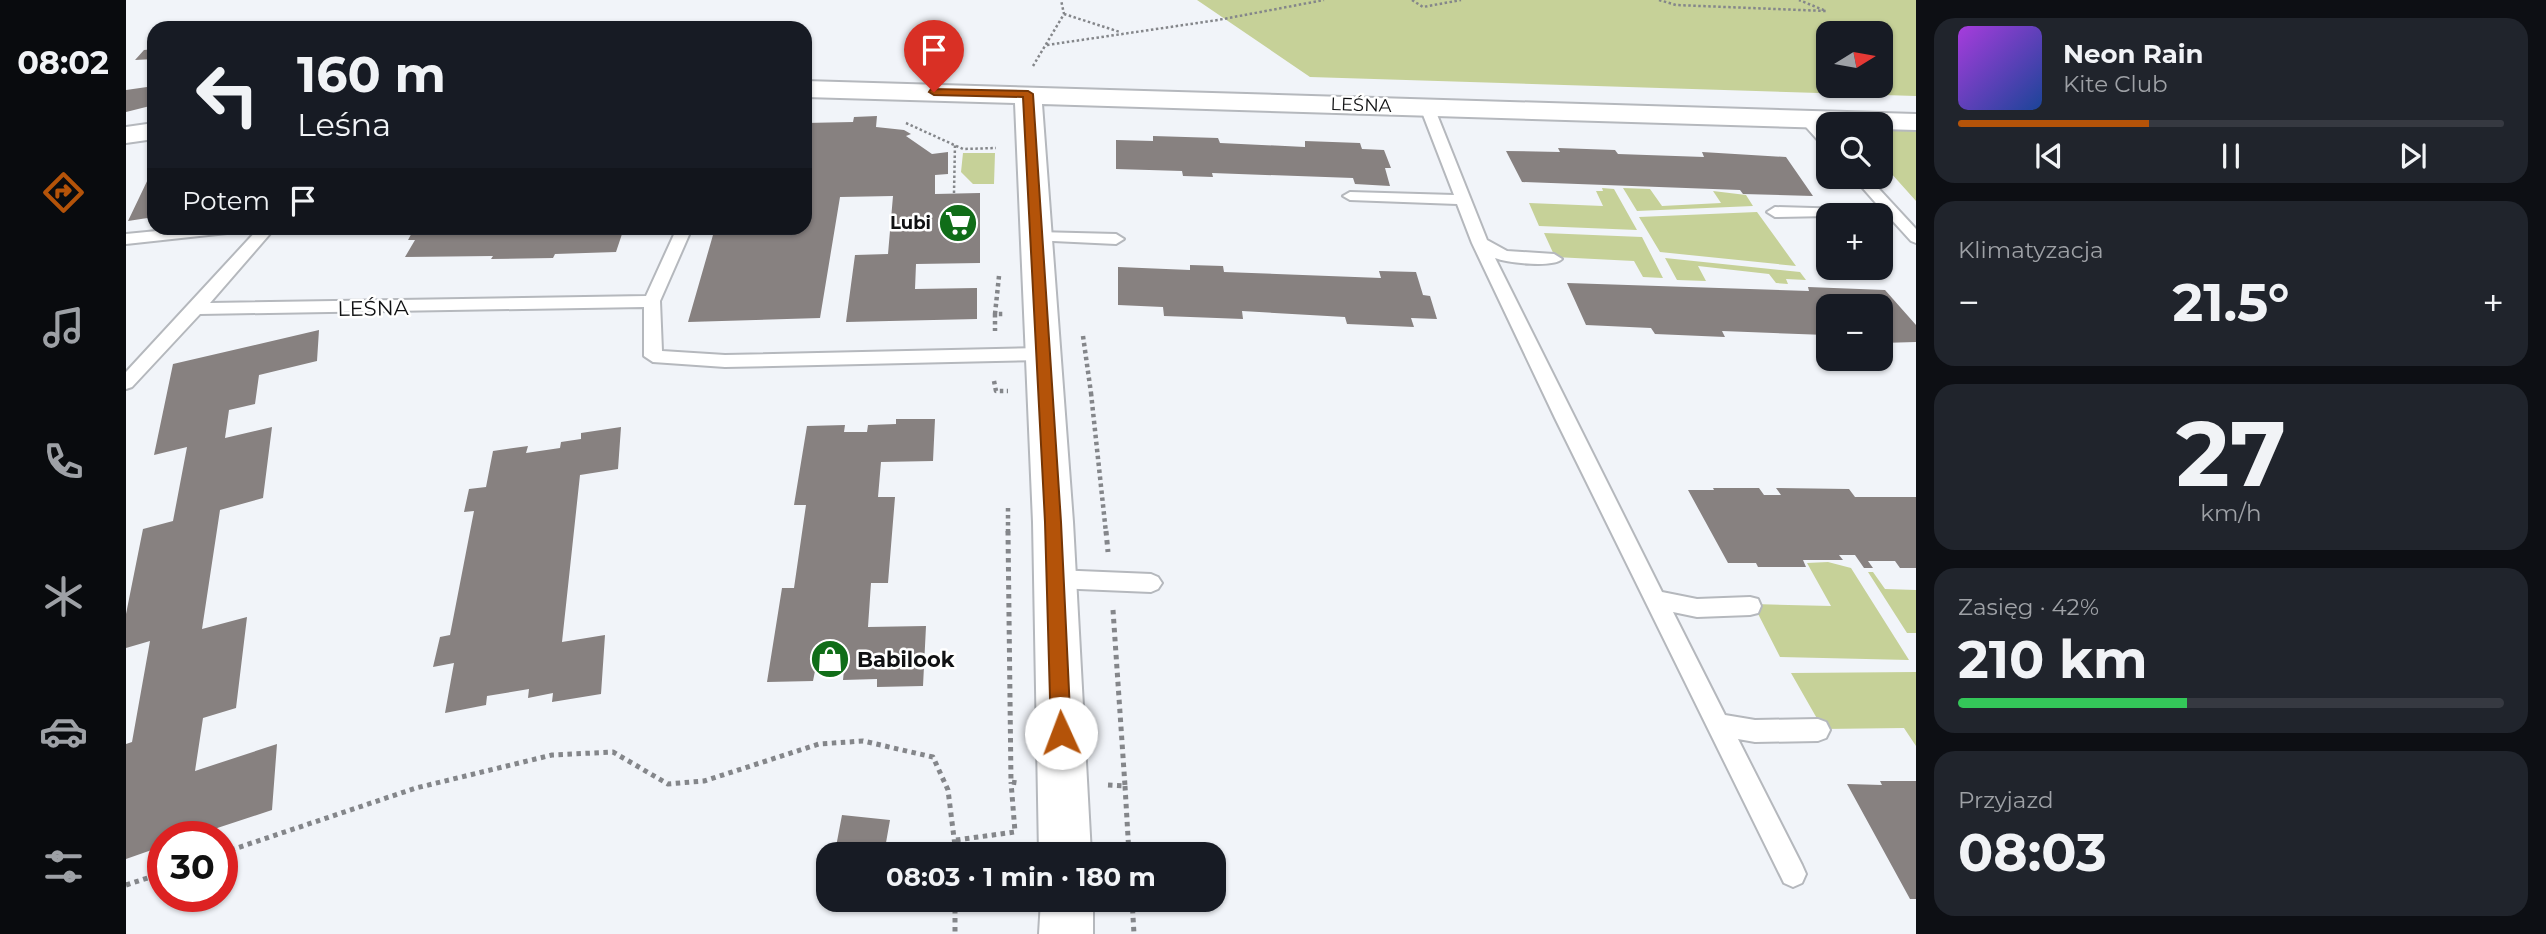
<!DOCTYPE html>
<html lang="pl">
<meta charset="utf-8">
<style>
body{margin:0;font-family:Montserrat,sans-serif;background:#20242c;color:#f1f3f6;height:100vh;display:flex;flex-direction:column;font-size:26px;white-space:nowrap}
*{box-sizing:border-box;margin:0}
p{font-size:23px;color:#9ea1a6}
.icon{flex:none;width:38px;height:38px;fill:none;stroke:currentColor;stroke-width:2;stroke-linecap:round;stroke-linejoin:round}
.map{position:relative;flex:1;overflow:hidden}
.sheet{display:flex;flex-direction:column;gap:18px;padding:18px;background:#0d0f14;width:630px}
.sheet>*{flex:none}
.banner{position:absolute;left:21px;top:21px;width:665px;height:214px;border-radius:21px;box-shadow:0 2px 5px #0004;background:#171b24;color:#f1f3f6;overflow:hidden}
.needle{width:46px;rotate:79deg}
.fabs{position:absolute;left:1690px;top:21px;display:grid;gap:14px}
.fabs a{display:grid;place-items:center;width:77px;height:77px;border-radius:14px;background:#171b24;box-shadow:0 2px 5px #0004;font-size:35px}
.speed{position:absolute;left:21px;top:821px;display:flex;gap:14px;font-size:35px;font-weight:700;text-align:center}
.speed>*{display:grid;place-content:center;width:91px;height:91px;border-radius:50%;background:#171b24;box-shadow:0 2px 5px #0004;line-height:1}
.speed .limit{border:10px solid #d22;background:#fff;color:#111}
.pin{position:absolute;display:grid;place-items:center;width:60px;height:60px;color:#fff;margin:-72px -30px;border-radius:50% 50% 50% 0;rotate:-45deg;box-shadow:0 0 7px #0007}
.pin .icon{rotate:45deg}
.me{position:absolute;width:77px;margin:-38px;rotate:358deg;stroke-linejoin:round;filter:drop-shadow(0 0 5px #0008)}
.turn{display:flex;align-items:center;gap:24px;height:147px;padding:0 35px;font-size:32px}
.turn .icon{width:91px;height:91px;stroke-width:2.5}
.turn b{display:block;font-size:49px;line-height:60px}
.then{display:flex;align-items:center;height:66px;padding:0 35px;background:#0003;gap:14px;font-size:26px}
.big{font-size:52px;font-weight:700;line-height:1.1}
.sheet .widget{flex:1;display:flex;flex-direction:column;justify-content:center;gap:10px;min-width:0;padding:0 24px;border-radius:21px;background:#20242c}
.sheet .dial{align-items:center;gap:0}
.dial b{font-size:91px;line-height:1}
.song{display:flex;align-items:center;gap:21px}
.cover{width:84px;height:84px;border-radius:10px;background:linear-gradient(135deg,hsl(280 70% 55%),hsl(220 70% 35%))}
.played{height:7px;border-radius:4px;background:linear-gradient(90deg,#b45309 35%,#363941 35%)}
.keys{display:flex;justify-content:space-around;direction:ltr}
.heat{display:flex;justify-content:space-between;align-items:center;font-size:38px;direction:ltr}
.charge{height:10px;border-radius:5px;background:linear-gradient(90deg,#34c759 42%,#363941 0)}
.trip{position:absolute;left:690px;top:842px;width:410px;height:70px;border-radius:21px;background:#171b24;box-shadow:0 2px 5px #0004;font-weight:700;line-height:70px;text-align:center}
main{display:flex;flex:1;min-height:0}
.dock{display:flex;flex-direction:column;width:126px;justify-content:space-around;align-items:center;background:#090b0e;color:#9ea1a6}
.dock .icon{width:49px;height:49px}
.dock .active{color:#b45309}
.dock b{font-size:32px;color:#f1f3f6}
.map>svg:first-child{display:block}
.green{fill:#c6d198;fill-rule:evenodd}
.building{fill:#878180}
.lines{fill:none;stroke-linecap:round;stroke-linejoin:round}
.lane-casing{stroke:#b5b8bd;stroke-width:4}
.street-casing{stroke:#b5b8bd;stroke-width:4}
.path-far2{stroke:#84868a;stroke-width:2.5;stroke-dasharray:2.5 2.5;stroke-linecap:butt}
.path-far1{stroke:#84868a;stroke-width:4.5;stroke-dasharray:3.5 3.5;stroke-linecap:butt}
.path{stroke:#84868a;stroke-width:5;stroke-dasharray:4.5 4.5;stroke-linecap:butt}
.lane{fill:#fff;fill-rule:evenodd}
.street{fill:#fff;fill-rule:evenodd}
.route{fill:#b45309;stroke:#753606;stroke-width:2}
.labels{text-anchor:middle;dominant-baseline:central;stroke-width:5;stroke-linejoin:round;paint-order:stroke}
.far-street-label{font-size:18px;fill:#101113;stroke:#fff}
.far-poi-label{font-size:18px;font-weight:bold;fill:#101113;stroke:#fff;text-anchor:end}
.street-label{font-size:21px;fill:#101113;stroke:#fff}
.poi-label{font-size:21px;font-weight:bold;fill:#101113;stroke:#fff;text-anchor:start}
</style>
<main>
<nav class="dock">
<b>08:02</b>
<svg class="icon active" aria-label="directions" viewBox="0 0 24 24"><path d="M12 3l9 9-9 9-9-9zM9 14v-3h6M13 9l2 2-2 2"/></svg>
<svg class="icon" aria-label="music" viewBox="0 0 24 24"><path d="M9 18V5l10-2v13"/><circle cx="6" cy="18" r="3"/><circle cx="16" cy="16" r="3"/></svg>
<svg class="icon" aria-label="phone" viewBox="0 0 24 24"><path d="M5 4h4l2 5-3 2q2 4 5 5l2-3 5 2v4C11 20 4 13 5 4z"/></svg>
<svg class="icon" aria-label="climate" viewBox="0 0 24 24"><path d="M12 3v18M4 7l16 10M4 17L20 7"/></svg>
<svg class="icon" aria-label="car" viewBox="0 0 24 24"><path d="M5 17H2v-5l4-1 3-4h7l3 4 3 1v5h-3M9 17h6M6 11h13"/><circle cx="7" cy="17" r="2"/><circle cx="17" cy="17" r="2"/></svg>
<svg class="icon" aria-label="filters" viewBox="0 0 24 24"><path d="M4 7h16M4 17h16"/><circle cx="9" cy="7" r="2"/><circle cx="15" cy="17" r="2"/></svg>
</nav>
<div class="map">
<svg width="1790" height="934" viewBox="0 0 1790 934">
<rect width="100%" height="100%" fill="#f1f4f9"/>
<!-- green -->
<path class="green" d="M1071 0H1790V96L1184 77ZM1755 33V86H1703V33Z
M1755 128 1790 130V201L1755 162Z
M837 153H869L868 184H847L835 172Z
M1476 188 1488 189 1511 230 1413 226 1403 203 1477 206 1470 191H1477Z
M1497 188 1524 189 1536 206 1595 203 1587 191 1620 195 1627 206 1511 211Z
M1631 212 1670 266 1534 252 1513 217Z
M1418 233 1516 237 1537 278 1517 277 1508 261 1429 257Z
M1539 258 1674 272 1680 280 1660 279 1662 284 1650 283 1643 274 1572 266 1580 281 1551 280Z
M1702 562 1725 568 1783 660 1654 657 1627 604 1705 606 1681 563Z
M1742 572H1747L1759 589 1790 590V633H1781Z
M1790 672V746L1778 728 1697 729 1665 673Z"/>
<!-- building -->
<path class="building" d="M28 49V59L9 60 18 50Z
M28 86V105L0 112V90Z
M751 116 750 127 778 130 785 134 780 136 806 154 822 152V174L809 175V194L854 193V263L790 264 789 289 851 288V319L720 322 729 255 762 254 767 196 714 197 694 318 562 322 589 228H679V123L727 122 728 117Z
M1027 136 1092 138 1094 143 1179 147V141L1234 143 1236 149 1258 150 1265 168H1259L1264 186 1229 184 1227 178 1086 173 1087 177 1057 176 1056 171 990 169V140L1027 141Z
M1432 148 1489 150 1492 154 1578 157 1576 152 1660 157 1687 196 1617 194 1614 190 1396 182 1380 151 1434 152Z
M28 174V217L2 221 24 175Z
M296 228H503L501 234H496L490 252 429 254 427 258 365 259 367 256 279 257 289 240H282L288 229Z
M1064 265 1097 266 1098 272 1255 278 1253 271 1290 272 1297 295 1304 296 1311 319 1285 318 1288 327 1221 324 1219 317 1116 311 1117 319 1038 316 1037 307 992 305V267L1064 270Z
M1441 283 1683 291 1682 287 1759 290 1790 325V342L1755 343V306H1703V338L1700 335 1596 331 1599 337 1529 334 1525 328 1460 325Z
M193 330 191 361 133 375 129 404 103 410 99 438 146 427 137 498 94 510 76 629 121 617 110 708 77 718 69 771 151 744 146 810 67 836H37V846L0 859V744L6 742 24 641 0 648V614L17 529 47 521 61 447 28 455 47 364Z
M770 419H809L807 461 755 462 752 497H769L762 583H745L742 627 800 626 797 686 751 687V679L717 680 718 670 689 671 687 681 641 682 656 588H668L680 505H668L681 426 719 425 718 432H741L742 425 770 424Z
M495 427 492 469 454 475 436 642 479 635 475 694 426 702 427 693 402 698 403 689 361 696 360 705 319 713 328 663 307 667 314 637 324 635 348 511 338 512 343 489 360 487 367 451 402 446 400 453 434 448 435 442 455 439V433Z
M1587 488H1633L1638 495H1655L1650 488 1723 489 1729 497H1790V568H1774L1769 561H1742L1747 568H1738L1729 555H1713L1717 560H1677L1680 567H1632L1630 563H1602L1562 490H1588Z
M1754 781H1790V899H1784L1721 784 1756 785Z
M716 815 764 820 758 854 709 852Z"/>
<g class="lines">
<!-- lane casing -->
<g class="lane-casing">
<path id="lane" d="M1301 103 1308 107 1361 240 1381 251 1428 254 1436 259C1428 268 1381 263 1369 258L1536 592 1571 599 1624 597 1632 599 1635 606 1632 613 1624 615 1571 617 1547 612 1599 715 1629 720 1692 719 1700 722 1704 730 1700 738 1692 741 1629 742 1612 739 1676 865 1680 874 1676 883 1667 887 1658 883 1429 418 1346 243 1331 204 1224 200 1217 196 1224 192 1328 195 1294 107Z
M1679 114 1684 115 1703 135V148L1698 147 1672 118Z
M1727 177H1742L1790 229V243L1785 241 1765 219H1755V215L1649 217 1641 212 1649 207 1756 210Z
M62 228H109L101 233 0 244V234Z
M133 228H149L84 303 520 296 551 228H566L534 301 536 351 599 355 918 348 927 354 918 360 599 367 527 362 518 356V307L74 314 6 387 0 389V372Z
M911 232 990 234 998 239 990 244 906 240 903 237 906 234Z
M929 570 1025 574 1032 577 1036 583 1032 589 1025 592 929 588 922 585 918 579 922 573Z"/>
</g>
<!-- street casing -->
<g class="street-casing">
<path id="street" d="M679 81 1790 114V130L1755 129V124H1703V128L916 104 947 522 965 854H913L907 522 889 103 679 97Z
M28 123V139L0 143V127Z
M915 900H967V934H913Z"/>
</g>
<!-- path-far2 -->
<path class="path-far2" d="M1286 0 1297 7 1335 0
M1533 0 1550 5 1700 11 1673 0
M938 14 994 32
M921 45 1092 20 1198 0
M907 66 938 14 935 0
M780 123 837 149 870 148
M828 193 829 144"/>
<!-- path-far1 -->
<path class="path-far1" d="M873 276 869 314H878
M869 314V331
M957 336 965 393
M868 381 870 391H882
M965 393 980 533
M882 508V533"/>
<!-- path -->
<path class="path" d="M882 531 885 782 892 783
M980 531 982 552
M982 785 999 786 987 610
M999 786 1003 854
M830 840 889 832 885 782
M96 853 290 788 426 755 487 752 542 784 578 781 693 744 737 741 807 757 822 790 830 854
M0 885 37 873
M829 900V934
M1006 900 1008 934"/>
<!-- lane -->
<use href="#lane" class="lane"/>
<!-- street -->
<use href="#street" class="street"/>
</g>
<!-- route -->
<path class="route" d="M805 89 902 91 907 94 935 522 945 733 942 740 935 742 928 740 925 733 919 522 897 97 808 95 803 92Z"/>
<!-- icons -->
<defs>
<g id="supermarket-disc" transform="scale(2.0125)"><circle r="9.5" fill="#106d18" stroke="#fff"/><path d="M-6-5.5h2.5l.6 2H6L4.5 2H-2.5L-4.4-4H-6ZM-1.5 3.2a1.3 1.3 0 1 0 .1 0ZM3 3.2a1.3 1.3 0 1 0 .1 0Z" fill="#fff"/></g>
<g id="shop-disc" transform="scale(2.0125)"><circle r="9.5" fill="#106d18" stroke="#fff"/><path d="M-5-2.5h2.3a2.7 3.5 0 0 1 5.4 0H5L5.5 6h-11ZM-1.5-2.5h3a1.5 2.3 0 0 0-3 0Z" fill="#fff"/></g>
</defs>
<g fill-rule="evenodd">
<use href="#supermarket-disc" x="832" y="223"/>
<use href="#shop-disc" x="704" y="659"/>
</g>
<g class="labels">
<!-- far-street labels -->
<g class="far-street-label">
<text transform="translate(1235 105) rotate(2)">LEŚNA</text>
</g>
<!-- far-poi labels -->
<g class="far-poi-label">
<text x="805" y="223">Lubi</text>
</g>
<!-- street labels -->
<g class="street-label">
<text transform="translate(247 308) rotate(-1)">LEŚNA</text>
</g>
<!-- poi labels -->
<g class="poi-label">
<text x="731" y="659">Babilook</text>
</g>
</g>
</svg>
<div class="fabs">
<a><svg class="needle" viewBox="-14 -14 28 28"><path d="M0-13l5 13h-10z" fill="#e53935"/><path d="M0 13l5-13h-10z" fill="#9ea1a6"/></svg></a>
<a><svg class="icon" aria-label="search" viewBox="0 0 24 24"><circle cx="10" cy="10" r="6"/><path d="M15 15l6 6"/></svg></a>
<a>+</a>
<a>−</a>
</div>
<div class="speed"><div class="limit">30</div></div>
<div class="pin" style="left:808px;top:92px;background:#d93025"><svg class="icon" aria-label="arrive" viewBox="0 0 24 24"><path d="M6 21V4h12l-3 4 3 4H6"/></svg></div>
<svg class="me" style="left:935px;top:733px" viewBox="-20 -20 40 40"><circle r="19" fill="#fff"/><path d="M0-13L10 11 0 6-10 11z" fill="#b45309"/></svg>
<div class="trip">08:03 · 1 min · 180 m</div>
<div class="banner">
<div class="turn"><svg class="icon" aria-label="left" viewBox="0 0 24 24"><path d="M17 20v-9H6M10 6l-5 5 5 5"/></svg><div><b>160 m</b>Leśna</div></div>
<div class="then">Potem<svg class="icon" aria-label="arrive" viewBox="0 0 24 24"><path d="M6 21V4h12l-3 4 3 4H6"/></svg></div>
</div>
</div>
<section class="sheet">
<div class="widget">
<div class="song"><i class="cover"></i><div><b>Neon Rain</b><p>Kite Club</p></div></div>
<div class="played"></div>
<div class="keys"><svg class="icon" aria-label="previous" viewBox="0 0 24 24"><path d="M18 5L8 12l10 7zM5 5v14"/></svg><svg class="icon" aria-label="pause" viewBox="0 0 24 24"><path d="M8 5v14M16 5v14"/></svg><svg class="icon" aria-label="next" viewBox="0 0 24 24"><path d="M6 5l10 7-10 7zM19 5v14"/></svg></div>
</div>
<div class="widget"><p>Klimatyzacja</p>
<div class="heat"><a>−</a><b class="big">21.5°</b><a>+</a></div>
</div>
<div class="widget dial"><b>27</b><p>km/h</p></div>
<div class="widget"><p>Zasięg · 42%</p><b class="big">210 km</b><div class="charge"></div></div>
<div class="widget"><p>Przyjazd</p><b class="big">08:03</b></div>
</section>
</main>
